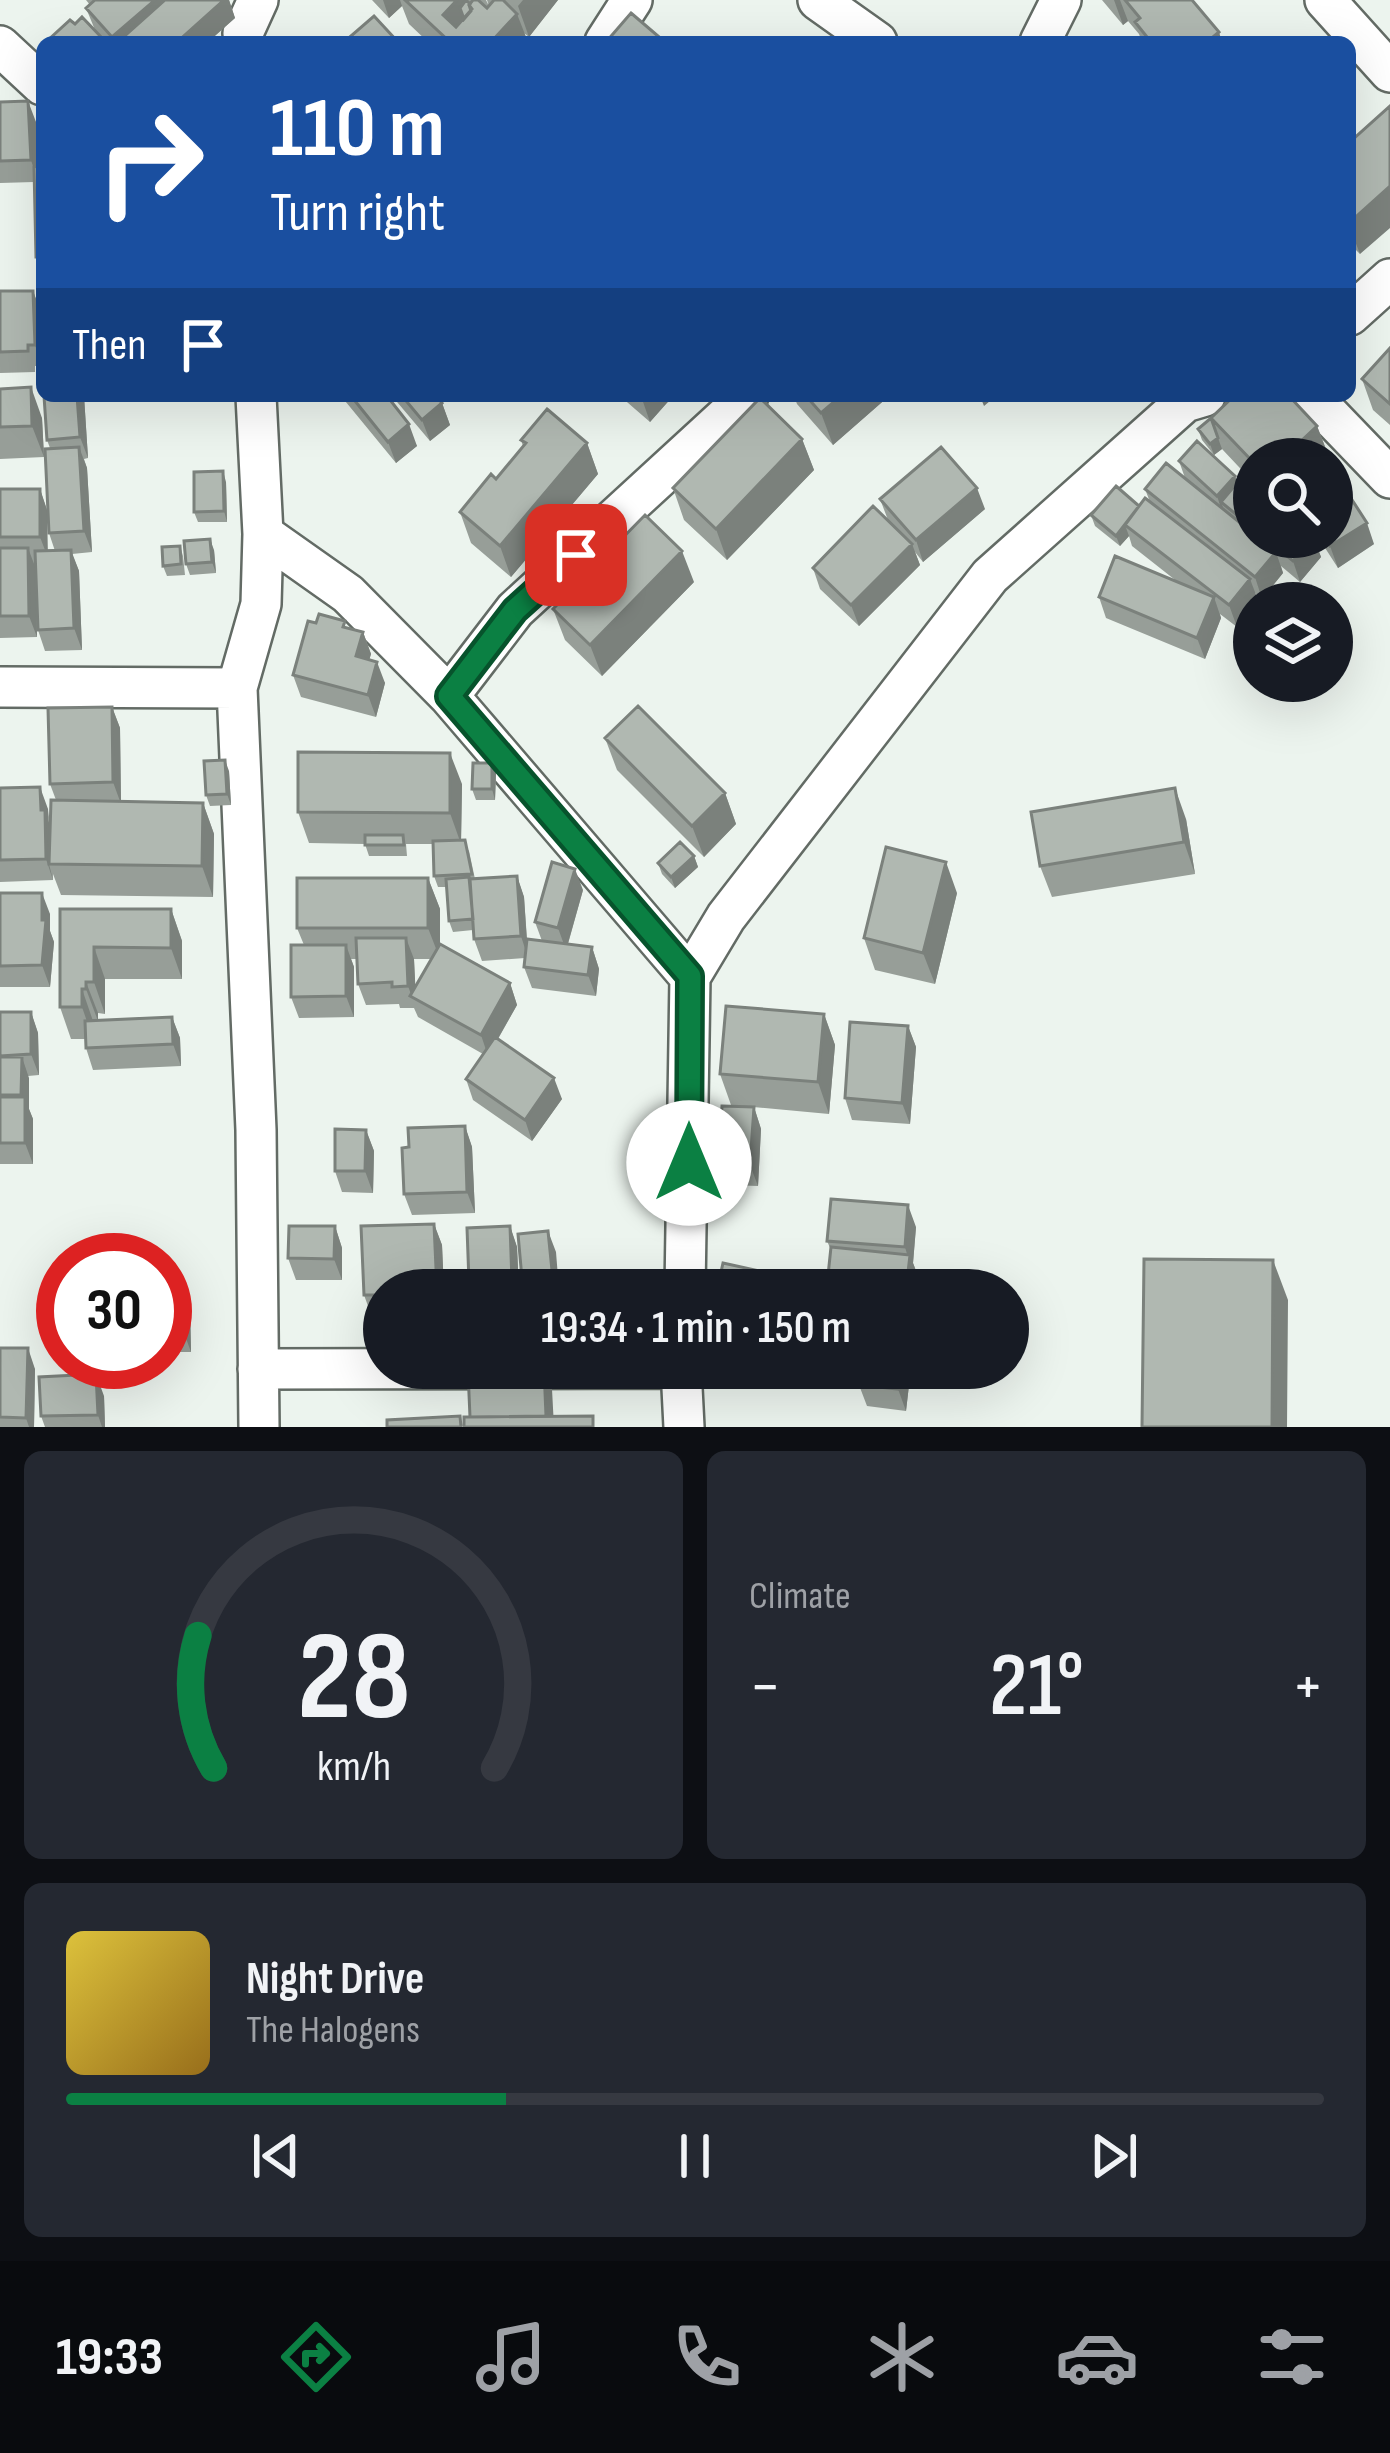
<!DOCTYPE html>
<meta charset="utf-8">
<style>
body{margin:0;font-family:"Sofia Sans Condensed",sans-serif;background:#242831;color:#f1f3f6;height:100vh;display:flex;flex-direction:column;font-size:45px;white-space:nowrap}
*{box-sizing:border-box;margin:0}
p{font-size:39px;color:#9ea1a6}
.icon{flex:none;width:66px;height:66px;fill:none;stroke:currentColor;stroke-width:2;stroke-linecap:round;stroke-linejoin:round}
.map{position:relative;height:1427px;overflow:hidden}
.sheet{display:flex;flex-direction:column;gap:24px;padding:24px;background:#0d0f14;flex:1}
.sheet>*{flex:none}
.guide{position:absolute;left:36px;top:36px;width:1320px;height:366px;border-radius:18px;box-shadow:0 12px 48px #0002;background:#1a4fa0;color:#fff;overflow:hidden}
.tools{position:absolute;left:1233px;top:438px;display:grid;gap:24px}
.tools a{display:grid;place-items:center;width:120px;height:120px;border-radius:50%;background:#171b24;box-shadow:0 12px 48px #0002;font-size:60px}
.speed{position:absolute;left:36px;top:1233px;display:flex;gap:24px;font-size:60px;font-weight:700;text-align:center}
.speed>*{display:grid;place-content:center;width:156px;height:156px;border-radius:50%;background:#171b24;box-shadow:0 12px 48px #0002;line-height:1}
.speed .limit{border:18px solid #d22;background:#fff;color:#111}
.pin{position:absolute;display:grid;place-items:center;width:102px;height:102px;color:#fff;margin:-51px;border-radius:24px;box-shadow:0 6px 18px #0006}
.me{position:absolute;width:132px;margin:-66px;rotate:0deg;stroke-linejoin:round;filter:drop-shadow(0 0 9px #0008)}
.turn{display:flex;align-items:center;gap:42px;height:252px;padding:0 36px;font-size:54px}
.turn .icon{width:156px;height:156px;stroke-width:2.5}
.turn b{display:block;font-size:84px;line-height:102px}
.then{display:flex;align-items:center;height:114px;padding:0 36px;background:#0003;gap:24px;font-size:45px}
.big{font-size:90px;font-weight:600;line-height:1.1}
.sheet .card{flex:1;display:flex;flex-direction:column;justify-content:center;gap:18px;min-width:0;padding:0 42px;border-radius:18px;background:#242831}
.sheet .dial{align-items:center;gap:0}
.dial svg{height:312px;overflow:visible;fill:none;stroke:#363941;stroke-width:7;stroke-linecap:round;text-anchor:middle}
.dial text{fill:#f1f3f6;stroke:none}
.song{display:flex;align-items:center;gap:36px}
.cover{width:144px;height:144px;border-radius:18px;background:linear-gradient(135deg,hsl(50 70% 55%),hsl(40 70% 35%))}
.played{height:12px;border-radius:6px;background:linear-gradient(90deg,#0b8043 35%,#363941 35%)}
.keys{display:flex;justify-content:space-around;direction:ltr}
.heat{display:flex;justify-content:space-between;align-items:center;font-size:66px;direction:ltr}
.sheet .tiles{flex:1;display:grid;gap:24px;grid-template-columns:1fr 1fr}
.card:last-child{grid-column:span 2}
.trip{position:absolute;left:363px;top:1269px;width:666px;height:120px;border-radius:60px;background:#171b24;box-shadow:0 12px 48px #0002;font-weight:600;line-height:120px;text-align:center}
.menu{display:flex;height:192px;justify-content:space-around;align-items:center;background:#090b0e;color:#9ea1a6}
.menu .icon{width:84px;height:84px}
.menu .on{color:#0b8043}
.menu b{font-size:54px;color:#f1f3f6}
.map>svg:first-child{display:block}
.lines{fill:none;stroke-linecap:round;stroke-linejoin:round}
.minor-casing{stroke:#636b65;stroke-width:44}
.minor{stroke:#fff;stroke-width:39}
.wall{fill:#979e98;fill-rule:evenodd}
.shaded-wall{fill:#7b817c}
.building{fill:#b0b8b1;stroke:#7b817c;stroke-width:3}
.route-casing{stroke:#07532c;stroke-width:30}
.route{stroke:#0b8043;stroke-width:21}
</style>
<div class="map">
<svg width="1390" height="1427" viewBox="0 0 1390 1427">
<rect width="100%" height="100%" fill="#ecf4ee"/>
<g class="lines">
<!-- minor casing -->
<g class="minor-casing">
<path id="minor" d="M818 0 877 42
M1325 0 1390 72
M244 42 243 33 258 0
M605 42 632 0
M1040 42 1061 0
M0 46 42 85
M1350 315 1390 279
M256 396 263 534 261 604 237 688 256 1130 259 1427
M1311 396 1390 478
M263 534 348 594 449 696 690 977 685 1290
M0 687 237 688
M449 696 515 610 748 396
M690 977 726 917 990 576 1185 402 1205 396
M681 1368 684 1427
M258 1369 681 1368"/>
</g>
<!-- minor -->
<use href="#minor" class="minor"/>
</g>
<!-- wall -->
<path class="wall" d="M86 0H229L235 18 208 42H105L75 24 95 30 86 8 90 5Z
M372 0H486L489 6 487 0H558L529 37 524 33 528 42H428L409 24 402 6 389 18Z
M1102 0H1192L1222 42H1142L1139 34 1128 21 1123 25Z
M0 102 36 122 38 167 42 166V366H35V372L0 373V291H33L40 310V269L36 257 34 182 0 183Z
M1350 142 1360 254 1350 244Z
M1390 348V425L1373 410 1362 379Z
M0 389 42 418 44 457 0 459Z
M44 396H84L88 458 84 459 87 468 92 552 72 554 79 571 82 650 45 651 38 630 36 571 37 637 0 638V489H40L47 510V551H55L49 533 50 448 47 440Z
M341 396H387L417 446 396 463Z
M392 396H436L442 403 450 425 430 441Z
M620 396H673L650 422Z
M794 396H889L833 445 797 404Z
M1211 418 1317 426 1329 457 1326 459H1254V483L1222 449 1214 455 1202 440 1198 429Z
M802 439 814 470 727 560 684 520 673 488Z
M521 440 587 443 598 474 511 577 471 543 460 512 496 479 523 446Z
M1179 461 1237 483 1254 486V537H1314L1321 557 1300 582 1281 566 1283 573 1262 599 1255 593 1258 600 1237 627 1220 614 1221 618 1205 659 1106 618 1099 597 1179 583 1132 546 1129 536 1120 546 1095 526 1091 515 1139 506 1150 502 1145 489 1185 478Z
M226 482 227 522H198L194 512Z
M880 499 985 509 923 562 915 552 920 565 859 626 820 589 813 568 888 520Z
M1318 537H1332L1374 544 1338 568Z
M180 546 183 556 185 575 167 576 163 566Z
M214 550 216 573 190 575 186 564Z
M694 582 602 676 565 640 553 609Z
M348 628 363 632 371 654 369 660 385 683 376 717 301 697 293 675Z
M112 707 120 728 121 801 203 803 214 834 213 897 61 895 53 874V880L0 882V788L48 809 50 825 56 800 50 784Z
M605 738 725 793 736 824 704 857 617 770Z
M492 763 496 773 495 800H476L472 789Z
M229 771 231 805 210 806 206 795Z
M462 784 461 840 469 851 475 879 517 876 524 897 527 939 542 941 535 922 583 890 568 944 592 947 599 969 596 996 532 988 524 967 525 958 482 961 474 939 473 930 453 932 449 921 446 887H438L434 876 433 844H406L407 856H369L365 844 309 843 298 812Z
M1186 819 1195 874 1052 897 1040 866Z
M694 856 698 867 675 888 662 874 658 863Z
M428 878 440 909V944L510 983 517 1005 498 1039 562 1099 532 1141 473 1100 466 1079 483 1054 418 1017 414 1008H400L399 1004 366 1005 358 984 357 959H351L354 967V1017L299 1018 291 997 304 945 297 928ZM414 959H431L415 986Z
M0 893 50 914V931L54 942 50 987H0Z
M957 893 935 984 875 970 864 938Z
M60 909H171L182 941V979H105V1014L98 1013V1020L172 1017 180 1038 181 1066 93 1070 86 1048 85 1039H71L60 1007Z
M0 1012H31L38 1033 39 1075 28 1076 29 1109 33 1119V1164H0Z
M824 1014 835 1045 829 1114 731 1105 720 1074Z
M908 1026 916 1047 910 1124 852 1120 845 1098Z
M754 1107 761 1129 758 1186 726 1185 718 1164Z
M465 1126 472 1147 475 1213 412 1215 404 1194 409 1147Z
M366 1130 374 1151 373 1193 342 1192 335 1171Z
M434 1224 442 1245 444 1290H384V1316L372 1317 364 1295Z
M335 1226 342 1248V1280H296L288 1258Z
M510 1226 517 1247 519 1290H464L470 1286 469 1282Z
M916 1227 913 1263 918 1276 916 1290H828L827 1285 831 1250 827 1241Z
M165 1285 190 1306 191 1352H165Z
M0 1348 35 1369 34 1427H0Z
M801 1368H826L825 1373Z
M861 1368H911L906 1411 867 1406 859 1385Z
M104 1396 105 1427H45L41 1416Z"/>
<!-- shaded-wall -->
<path class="shaded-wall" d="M155 0H188L139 42H113L112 37Z
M224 0H229L235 18 208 42H177Z
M383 0H400L402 6 389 18Z
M451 0H466L458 42 443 15Z
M523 0H558L529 37 518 6Z
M1114 0H1120L1128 21 1123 25Z
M517 14 528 42H491Z
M1219 32 1222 42H1207Z
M28 101 36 122 38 182 31 160Z
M1390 186V228L1360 254 1350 228V222Z
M33 291 41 312 42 365 35 345Z
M31 387 42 418 44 457 32 426Z
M77 396H84L88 458 80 437Z
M641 396H673L650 422Z
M841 396H889L833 445 821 413Z
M980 396H996L984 406Z
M442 403 450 425 430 441 422 420Z
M409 424 417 446 396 463 388 442Z
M1317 426 1329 457 1326 459H1282Z
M1218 438 1222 449 1214 455 1210 444Z
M802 439 814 470 727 560 716 529Z
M587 443 598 474 511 577 500 546Z
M79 447 87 468 92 552 84 531Z
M223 471 226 482 227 522 224 511Z
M1235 476 1243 498 1221 502 1226 515 1224 517 1217 496Z
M977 488 985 509 923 562 916 540Z
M40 489 47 510 48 558 40 537Z
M1367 523 1374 544 1338 568 1330 546Z
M1125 525 1129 536 1120 546 1116 536Z
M1313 537 1321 557 1300 582 1293 561Z
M210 539 214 550 216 573 212 562Z
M912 544 920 565 859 626 851 605Z
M28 548 36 569 37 637 29 616Z
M71 550 79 571 82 650 74 628Z
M682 551 694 582 602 676 590 645Z
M1276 552 1283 573 1262 599 1255 577Z
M1250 579 1258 600 1237 627 1229 605Z
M1214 597 1221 618 1205 659 1197 638Z
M363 632 371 654 364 677 356 656Z
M377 662 385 683 376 717 368 695Z
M112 707 120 728 121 804 113 782Z
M450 753 462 784 461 844 450 813Z
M225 760 229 771 231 805 227 794Z
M492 763 496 773 495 800 492 789Z
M40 787 48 809V820L52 831 49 864 53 880 46 859Z
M1175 788 1186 819 1195 874 1184 842Z
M725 793 736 824 704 857 692 826Z
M203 803 214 834 213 897 202 866Z
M694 856 698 867 675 888 671 877Z
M946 862 957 893 935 984 923 953Z
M575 869 583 890 566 950 558 928Z
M517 876 524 897 528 958 521 936Z
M428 878 440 909V959L428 928Z
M42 893 50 914V931L54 942 50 987 42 965Z
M171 909 182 941V979L171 948Z
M406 938 414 959 416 999 412 997 408 986Z
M346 945 354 967V1017L346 996Z
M94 947 105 979V1014L94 982Z
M592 947 599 969 596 996 588 975Z
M86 982 98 1013V1021L86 989Z
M510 983 517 1005 488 1056 481 1035Z
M82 989 93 1021V1039L82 1007Z
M31 1012 38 1033 39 1075 31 1054Z
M824 1014 835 1045 829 1114 818 1082Z
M172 1017 180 1038 181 1066 173 1044Z
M908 1026 916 1047 910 1124 902 1103Z
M22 1057 29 1078V1109L33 1119V1164L25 1143V1105L21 1095Z
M554 1078 562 1099 532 1141 525 1120Z
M754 1107 761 1129 758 1186 750 1165Z
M465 1126 472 1147 475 1213 467 1192Z
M366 1130 374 1151 373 1193 365 1171Z
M908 1205 916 1227 913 1263 918 1276 916 1290H906L909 1261 905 1247Z
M434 1224 442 1245 444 1290H437Z
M335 1226 342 1248V1280L334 1259Z
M510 1226 517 1247 519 1290H515L512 1281Z
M548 1231 556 1252 559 1290H554Z
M1273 1260 1288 1300 1287 1427H1272Z
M778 1275 783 1290H774Z
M182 1284 190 1306 191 1352 183 1330Z
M28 1348 35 1369 34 1427H29L26 1418Z
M544 1368 552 1389 554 1427 546 1417Z
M901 1368H911L906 1411 898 1389Z
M96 1374 104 1396 105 1427H102L98 1415Z"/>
<!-- building -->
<path class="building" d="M95 0H155L112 37 86 8Z
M165 0H224L177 42H118Z
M405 0H457L443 15 456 27 472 9 469 5 473 0H478L487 8 494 0H503L517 14 491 42H450Z
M466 0 470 4 469 5 471 11 464 19 460 8Z
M1125 0H1192L1219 32 1207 42H1151L1135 22 1140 18Z
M631 13 665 42H606Z
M374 16 398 42H344Z
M82 17 103 39 100 42 47 41 70 20 75 24Z
M28 101 31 160 0 161V102Z
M1390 106V186L1350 222V142Z
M42 166V257H36L34 167Z
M40 263H42V344H40Z
M0 291H33L35 345H28V351L0 352Z
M1390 348V404L1362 379Z
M31 387 32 426 0 427V389Z
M44 396H77L80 437 47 440Z
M351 396H387L409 424 388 442Z
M402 396H436L442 403 422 420Z
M806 396H841L821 413Z
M1234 396H1289L1317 426 1282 459H1254V463L1211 418Z
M760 398 802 439 716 529 673 488Z
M547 409 587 443 500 546 460 512 491 474 496 479 526 443 521 440Z
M1211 418 1218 438 1210 444 1198 429Z
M1197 441 1235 476 1217 496 1179 461Z
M79 447 84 531 49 533 45 449Z
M941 447 977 488 916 540 880 499Z
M1166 463 1254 534V537H1257L1276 552 1255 577 1145 489Z
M223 471 224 511 194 512V472Z
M1336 475 1367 523 1330 546 1324 537H1332V478Z
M1242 477 1254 486V529L1221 502Z
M1116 486 1139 506 1116 536 1091 515Z
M0 489H40V537H0Z
M1145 498 1250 579 1229 605 1125 525Z
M873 506 912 544 851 605 813 568Z
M645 515 682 551 590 645 553 609Z
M1264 537H1313L1293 561Z
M210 539 212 562 186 564 184 541Z
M180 546 181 564 163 566 162 547Z
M0 548H28L29 616H0Z
M71 550 74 628 38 630 35 551Z
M1115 556 1214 597 1197 638 1099 597Z
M319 614 345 621 343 627 363 632 356 656 377 662 368 695 293 675 308 621 316 623Z
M638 706 725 793 692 826 605 738Z
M112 707 113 782 50 784 48 708Z
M298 752 450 753V813L298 812Z
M225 760 227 794 206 795 204 761Z
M473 763H492V789H472Z
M40 787 41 810H45L46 859 0 860V788Z
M1175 788 1184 842 1040 866 1031 812Z
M51 800 203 803 202 866 49 864Z
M365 835H403L404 845H365Z
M465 840 472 874 434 876 433 841Z
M680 842 694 856 671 877 658 863Z
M886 847 946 862 923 953 864 938Z
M552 862 575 869 558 928 535 922Z
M517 876 521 936 474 939 470 879Z
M469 877 473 919 449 921 446 879Z
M297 878H428V928H297Z
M0 893H42V920H46L42 965 0 966Z
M60 909H171V948L94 947V982H86V989H82V1007H60Z
M356 938H406L408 986 392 987V982L358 984Z
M527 939 592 947 588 975 524 967Z
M440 944 510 983 481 1035 410 996Z
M291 945H346V996L291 997Z
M726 1006 824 1014 818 1082 720 1074Z
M0 1012H31V1054L0 1056Z
M172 1017 173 1044 86 1048 85 1021Z
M850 1022 908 1026 902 1103 845 1098Z
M495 1037 554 1078 525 1120 466 1079Z
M0 1057H22L21 1095H0Z
M0 1097H25V1143H0Z
M722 1106 754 1107 750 1165 718 1164Z
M465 1126 467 1192 404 1194 402 1148 409 1147 408 1128Z
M335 1129 366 1130 365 1171H335Z
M831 1199 908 1205 905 1247 827 1241Z
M434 1224 437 1290H384V1295H364L361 1226Z
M289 1226H335L334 1259 288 1258Z
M510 1226 512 1281 469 1282 467 1228Z
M548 1231 554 1290H523L518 1234Z
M831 1247 910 1255 906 1290H873L827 1285Z
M1144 1259 1273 1260 1272 1427H1142Z
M723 1263 778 1275 774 1290H717Z
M182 1284 183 1330 165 1331V1285Z
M507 1284 508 1290H464V1287Z
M0 1348H28L26 1418 0 1417Z
M544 1368 546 1416 470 1417 468 1371Z
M861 1368H901L898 1389 859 1385Z
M96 1374 98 1415 41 1416 39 1377Z
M460 1416 461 1427H387V1420Z
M593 1416V1427H464V1417Z"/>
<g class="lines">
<!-- route casing -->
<g class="route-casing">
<path id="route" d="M576 555 515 610 449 696 690 976 689 1163"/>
</g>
<!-- route -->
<use href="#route" class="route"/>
</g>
</svg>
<div class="tools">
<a><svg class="icon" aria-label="search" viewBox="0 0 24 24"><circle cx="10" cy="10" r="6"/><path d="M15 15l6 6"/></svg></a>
<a><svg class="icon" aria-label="layers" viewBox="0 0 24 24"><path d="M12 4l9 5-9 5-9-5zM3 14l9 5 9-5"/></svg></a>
</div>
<div class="speed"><div class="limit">30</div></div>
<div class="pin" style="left:576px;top:555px;background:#d93025"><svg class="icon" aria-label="arrive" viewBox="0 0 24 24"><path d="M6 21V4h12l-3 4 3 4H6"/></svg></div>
<svg class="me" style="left:689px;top:1163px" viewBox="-20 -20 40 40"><circle r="19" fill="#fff"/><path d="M0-13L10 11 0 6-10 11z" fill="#0b8043"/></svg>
<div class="trip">19:34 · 1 min · 150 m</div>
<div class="guide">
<div class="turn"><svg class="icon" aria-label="right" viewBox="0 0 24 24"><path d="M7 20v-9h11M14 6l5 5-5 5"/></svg><div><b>110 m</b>Turn right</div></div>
<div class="then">Then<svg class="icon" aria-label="arrive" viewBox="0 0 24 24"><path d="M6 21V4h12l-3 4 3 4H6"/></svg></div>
</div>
</div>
<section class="sheet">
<div class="tiles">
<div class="card dial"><svg viewBox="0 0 100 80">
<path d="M14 69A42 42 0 1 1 86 69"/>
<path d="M14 69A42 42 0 0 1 10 35" stroke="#0b8043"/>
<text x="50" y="56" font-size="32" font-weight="700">28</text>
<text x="50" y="72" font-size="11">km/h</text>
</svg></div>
<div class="card"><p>Climate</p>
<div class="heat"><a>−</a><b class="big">21°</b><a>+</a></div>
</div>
<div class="card">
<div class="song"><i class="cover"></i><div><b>Night Drive</b><p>The Halogens</p></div></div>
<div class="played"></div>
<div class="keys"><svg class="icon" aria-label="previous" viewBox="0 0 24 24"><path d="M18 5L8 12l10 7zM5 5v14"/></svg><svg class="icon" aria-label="pause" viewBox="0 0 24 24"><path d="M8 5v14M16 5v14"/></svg><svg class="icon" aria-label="next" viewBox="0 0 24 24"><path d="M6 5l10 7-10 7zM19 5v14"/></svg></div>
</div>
</div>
</section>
<nav class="menu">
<b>19:33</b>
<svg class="icon on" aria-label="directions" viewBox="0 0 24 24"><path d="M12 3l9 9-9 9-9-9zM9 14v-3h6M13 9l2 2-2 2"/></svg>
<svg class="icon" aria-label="music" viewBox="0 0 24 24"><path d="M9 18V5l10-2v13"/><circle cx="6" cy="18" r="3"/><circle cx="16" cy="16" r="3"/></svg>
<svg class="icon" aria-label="phone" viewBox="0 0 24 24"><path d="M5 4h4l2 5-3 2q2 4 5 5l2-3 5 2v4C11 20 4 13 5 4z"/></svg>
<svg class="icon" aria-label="climate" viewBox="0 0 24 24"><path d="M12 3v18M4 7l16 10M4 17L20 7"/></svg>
<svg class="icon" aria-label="car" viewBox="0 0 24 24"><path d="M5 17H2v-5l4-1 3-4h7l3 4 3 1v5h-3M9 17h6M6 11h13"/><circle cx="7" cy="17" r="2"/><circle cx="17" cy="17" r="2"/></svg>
<svg class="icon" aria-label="filters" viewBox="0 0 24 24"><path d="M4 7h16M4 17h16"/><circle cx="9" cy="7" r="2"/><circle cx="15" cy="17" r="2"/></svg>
</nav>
